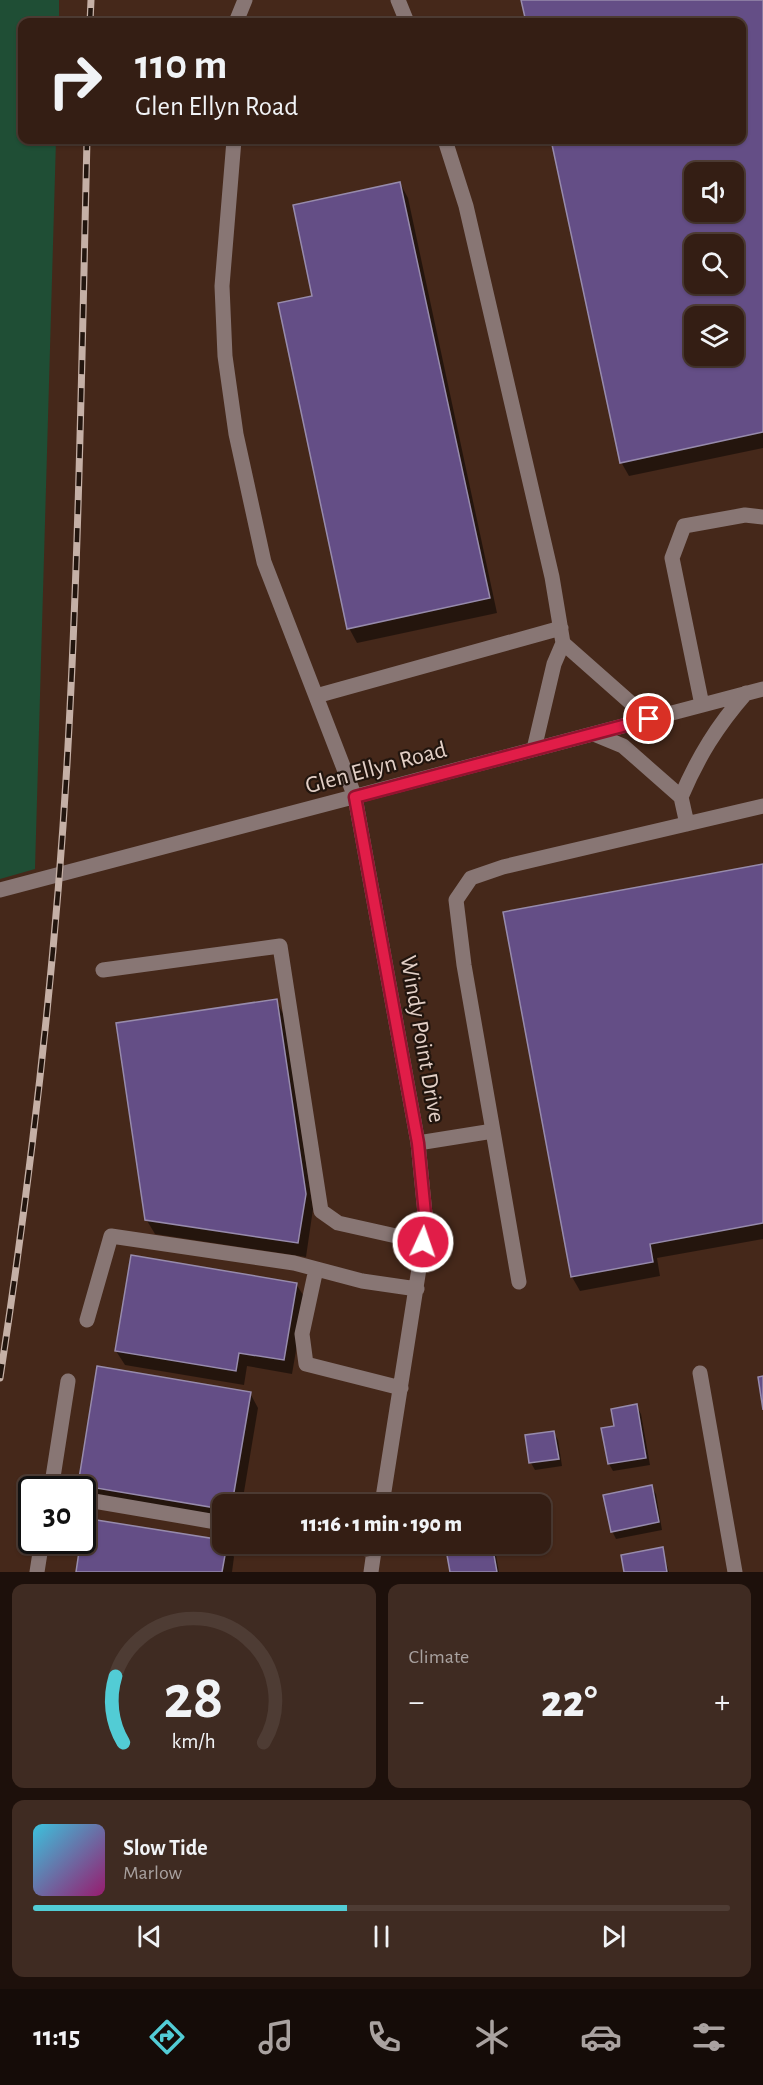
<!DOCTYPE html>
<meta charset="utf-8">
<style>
body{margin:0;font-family:"Alegreya Sans",sans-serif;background:#3f2b22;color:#f1f3f6;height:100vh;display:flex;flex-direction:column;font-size:22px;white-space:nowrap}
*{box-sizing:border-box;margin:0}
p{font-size:20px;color:#a9a2a0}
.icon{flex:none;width:33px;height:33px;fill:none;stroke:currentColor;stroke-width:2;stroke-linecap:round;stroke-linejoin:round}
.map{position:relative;height:1572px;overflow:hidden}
.drawer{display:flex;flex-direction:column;gap:12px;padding:12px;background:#1d100b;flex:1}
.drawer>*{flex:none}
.top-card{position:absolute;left:18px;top:18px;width:728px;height:126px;border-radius:12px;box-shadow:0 2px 4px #0004,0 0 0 2px #4e3c34;background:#341e14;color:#f1f3f6;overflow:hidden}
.controls{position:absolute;left:684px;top:162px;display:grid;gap:12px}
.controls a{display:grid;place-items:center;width:60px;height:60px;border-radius:12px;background:#341e14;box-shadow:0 2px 4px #0004,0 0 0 2px #4e3c34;font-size:30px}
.speed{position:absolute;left:18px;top:1476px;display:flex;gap:12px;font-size:30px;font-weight:700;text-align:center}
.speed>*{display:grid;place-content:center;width:78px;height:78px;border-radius:50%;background:#341e14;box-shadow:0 2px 4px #0004,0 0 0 2px #4e3c34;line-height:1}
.speed .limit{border:3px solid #111;border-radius:9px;background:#fff;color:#111}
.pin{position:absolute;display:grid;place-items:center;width:51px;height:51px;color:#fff;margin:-26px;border:3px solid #fff;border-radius:50%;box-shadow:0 2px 6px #0007}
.me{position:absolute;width:66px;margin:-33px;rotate:3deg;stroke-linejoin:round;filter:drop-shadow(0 0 4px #0008)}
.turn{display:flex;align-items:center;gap:21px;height:126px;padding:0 18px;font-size:27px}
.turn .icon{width:78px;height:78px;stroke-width:2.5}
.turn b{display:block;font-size:42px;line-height:51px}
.big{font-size:45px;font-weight:800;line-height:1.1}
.drawer .widget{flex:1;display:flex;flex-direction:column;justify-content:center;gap:9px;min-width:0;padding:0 21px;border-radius:12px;background:#3f2b22}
.drawer .dial{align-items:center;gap:0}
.dial svg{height:156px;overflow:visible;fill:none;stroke:#4e3c34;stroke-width:7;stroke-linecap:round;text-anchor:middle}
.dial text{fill:#f1f3f6;stroke:none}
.song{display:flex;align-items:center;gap:18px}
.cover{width:72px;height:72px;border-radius:9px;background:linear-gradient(135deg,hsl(190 70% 55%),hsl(320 70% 35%))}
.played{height:6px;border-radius:3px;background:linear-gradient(90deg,#52ccd5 45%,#4e3c34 45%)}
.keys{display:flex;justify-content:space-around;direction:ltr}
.heat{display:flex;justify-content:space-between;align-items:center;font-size:33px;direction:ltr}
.drawer .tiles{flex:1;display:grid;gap:12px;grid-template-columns:1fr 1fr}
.widget:last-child{grid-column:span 2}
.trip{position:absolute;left:212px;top:1494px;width:339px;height:60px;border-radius:12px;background:#341e14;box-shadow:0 2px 4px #0004,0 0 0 2px #4e3c34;font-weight:800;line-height:60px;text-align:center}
.dock{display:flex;height:96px;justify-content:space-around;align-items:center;background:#150c08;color:#a9a2a0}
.dock .icon{width:42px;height:42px}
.dock .selected{color:#52ccd5}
.dock b{font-size:27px;color:#f1f3f6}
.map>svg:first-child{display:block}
.green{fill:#1f4e35}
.shadow{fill:#0007;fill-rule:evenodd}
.building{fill:#644e86;stroke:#978bac;stroke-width:1.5;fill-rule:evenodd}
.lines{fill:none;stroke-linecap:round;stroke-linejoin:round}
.minor{stroke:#887674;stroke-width:15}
.rail-casing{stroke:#c5b0a6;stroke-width:7}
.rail{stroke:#22150e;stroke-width:4.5;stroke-dasharray:14;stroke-linecap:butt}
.route-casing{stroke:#92132f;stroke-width:15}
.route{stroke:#e11d48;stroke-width:10}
.labels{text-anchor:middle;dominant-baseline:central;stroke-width:4.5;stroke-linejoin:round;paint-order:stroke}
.street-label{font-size:24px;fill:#e3d0c7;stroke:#22150e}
</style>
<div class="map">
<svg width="763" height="1572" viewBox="0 0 763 1572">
<rect width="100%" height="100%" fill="#45281a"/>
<!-- green -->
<path class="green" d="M0 0H59V22H22V140H56L35 869 0 879Z"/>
<!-- shadow -->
<path class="shadow" d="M523 0H763V448L629 476 621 462 553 140H741V22H528ZM694 172H734V212H694ZM694 244H734V284H694ZM694 316H734V356H694Z
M400 183 408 198 497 613 357 643 349 628 314 297Z
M763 865V1239L657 1258 660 1276 580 1291 572 1277Z
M276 1001 284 1015 313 1209 306 1257 155 1234 146 1219Z
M296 1284 305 1298 292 1374 247 1366 244 1385 125 1365 116 1351Z
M250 1393 258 1408 242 1504H222V1522L87 1499 79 1485Z
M636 1406 641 1414 650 1465 613 1471 609 1464 603 1429 616 1427Z
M553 1432 558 1440 562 1466 535 1470 531 1463Z
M651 1487 656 1494 662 1530 616 1539 612 1531Z
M222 1542 227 1544 234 1557 232 1572H77Z
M447 1544H494L499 1572H452Z
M662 1549 669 1572H626Z"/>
<!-- building -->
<path class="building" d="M521 0H763V432L620 463 551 140H741V22H526ZM694 172H734V212H694ZM694 244H734V284H694ZM694 316H734V356H694Z
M400 182 490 598 347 629 278 303 312 296 293 205Z
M763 864V1223L650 1244 653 1262 571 1277 503 912Z
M277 999 306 1194 298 1243 145 1220 116 1023Z
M131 1255 297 1283 284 1360 239 1353 236 1371 115 1351Z
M97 1366 251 1392 232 1504H222V1509L78 1485Z
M763 1376V1410L758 1377Z
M637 1404 646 1458 608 1464 601 1428 614 1426 611 1409Z
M554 1431 559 1459 529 1463 525 1435Z
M652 1485 659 1522 611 1532 603 1495Z
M84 1518 222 1540V1544H227L222 1572H76Z
M445 1544H492L497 1572H450Z
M663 1547 667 1572H624L621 1555Z"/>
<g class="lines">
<!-- minor -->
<path class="minor" d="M398 0 407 22
M236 22 245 0
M234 140 222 286 225 356 236 434 264 562 355 797 418 1143 426 1224 382 1504
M445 140 466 206 552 577 563 643
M316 696 561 628
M702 705 672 558 684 526 745 515 763 517
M594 734 623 746 681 797 687 824
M534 749 554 664 563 643 649 719
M681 797C698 757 717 726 746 693
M0 890 763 689
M103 970 280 946 321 1211 338 1223 423 1242
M493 1131 464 965 456 900 471 878 503 867 763 806
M418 1143 493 1131 519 1282
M316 1269 302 1334 306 1364 401 1388
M87 1320 111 1236 294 1263 362 1281 417 1289
M700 1373 735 1572
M51 1490 68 1381
M82 1499 222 1523
M337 1544 374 1550
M37 1572 42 1540
M371 1572 375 1544"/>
<!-- rail casing -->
<g class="rail-casing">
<path id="rail" d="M90 22 91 0
M0 1378C31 1175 55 969 67 764 79 556 82 348 87 140"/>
</g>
<!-- rail -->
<use href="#rail" class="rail"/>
</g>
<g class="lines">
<!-- route casing -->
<g class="route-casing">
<path id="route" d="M423 1242 426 1224 418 1143 355 797 649 719"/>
</g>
<!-- route -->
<use href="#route" class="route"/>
</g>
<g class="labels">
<!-- street labels -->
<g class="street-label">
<text transform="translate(376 768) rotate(-15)">Glen Ellyn Road</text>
<text transform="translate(422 1039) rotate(80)">Windy Point Drive</text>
</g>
</g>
</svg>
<div class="controls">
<a><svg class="icon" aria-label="sound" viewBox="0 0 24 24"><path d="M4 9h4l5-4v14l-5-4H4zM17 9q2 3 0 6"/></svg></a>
<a><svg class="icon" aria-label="search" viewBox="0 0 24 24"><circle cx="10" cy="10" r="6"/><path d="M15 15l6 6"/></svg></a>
<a><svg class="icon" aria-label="layers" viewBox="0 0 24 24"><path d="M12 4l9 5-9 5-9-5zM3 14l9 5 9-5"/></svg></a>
</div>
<div class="speed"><div class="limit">30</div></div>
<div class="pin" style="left:649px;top:719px;background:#d93025"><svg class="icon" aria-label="arrive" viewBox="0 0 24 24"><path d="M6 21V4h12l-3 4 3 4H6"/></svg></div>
<svg class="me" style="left:423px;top:1242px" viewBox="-20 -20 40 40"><circle r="17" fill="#e11d48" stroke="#fff" stroke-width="3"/><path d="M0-11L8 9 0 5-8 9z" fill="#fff"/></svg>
<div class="trip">11:16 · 1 min · 190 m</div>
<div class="top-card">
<div class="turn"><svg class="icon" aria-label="right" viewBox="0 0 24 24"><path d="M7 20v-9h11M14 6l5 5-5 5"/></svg><div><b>110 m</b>Glen Ellyn Road</div></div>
</div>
</div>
<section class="drawer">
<div class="tiles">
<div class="widget dial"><svg viewBox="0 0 100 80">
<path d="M14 69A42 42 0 1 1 86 69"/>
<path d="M14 69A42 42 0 0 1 10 35" stroke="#52ccd5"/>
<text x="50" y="56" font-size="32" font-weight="700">28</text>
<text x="50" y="72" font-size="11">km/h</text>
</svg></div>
<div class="widget"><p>Climate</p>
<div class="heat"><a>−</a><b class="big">22°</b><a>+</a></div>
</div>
<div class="widget">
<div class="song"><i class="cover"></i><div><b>Slow Tide</b><p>Marlow</p></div></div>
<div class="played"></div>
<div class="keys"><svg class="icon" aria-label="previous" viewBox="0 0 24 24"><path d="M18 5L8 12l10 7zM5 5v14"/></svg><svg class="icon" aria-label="pause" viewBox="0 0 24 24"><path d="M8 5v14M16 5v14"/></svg><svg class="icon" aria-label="next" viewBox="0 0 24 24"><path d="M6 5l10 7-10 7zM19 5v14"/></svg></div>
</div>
</div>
</section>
<nav class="dock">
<b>11:15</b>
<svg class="icon selected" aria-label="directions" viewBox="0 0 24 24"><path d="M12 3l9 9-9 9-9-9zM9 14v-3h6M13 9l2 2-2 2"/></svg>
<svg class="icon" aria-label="music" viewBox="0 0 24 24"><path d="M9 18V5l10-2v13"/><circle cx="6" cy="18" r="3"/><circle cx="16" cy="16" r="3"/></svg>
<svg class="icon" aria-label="phone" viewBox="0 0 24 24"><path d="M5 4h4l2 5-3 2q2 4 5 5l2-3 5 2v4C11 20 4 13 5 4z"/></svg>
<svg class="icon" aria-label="climate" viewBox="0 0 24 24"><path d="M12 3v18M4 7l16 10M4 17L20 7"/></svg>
<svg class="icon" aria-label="car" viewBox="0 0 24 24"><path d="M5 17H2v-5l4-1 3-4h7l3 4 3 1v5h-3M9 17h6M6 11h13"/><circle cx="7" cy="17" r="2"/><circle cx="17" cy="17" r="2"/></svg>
<svg class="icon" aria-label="filters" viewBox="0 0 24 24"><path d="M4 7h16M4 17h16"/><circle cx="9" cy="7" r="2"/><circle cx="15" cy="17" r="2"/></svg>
</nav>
